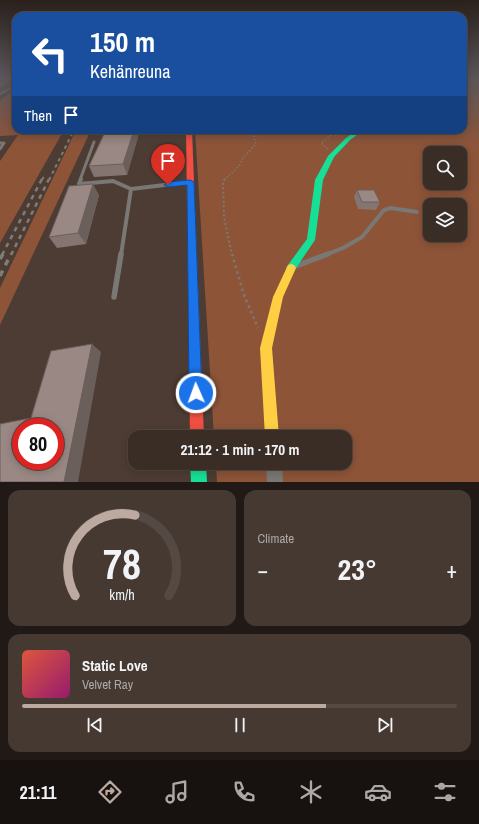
<!DOCTYPE html>
<meta charset="utf-8">
<style>
body{margin:0;font-family:"Archivo Narrow",sans-serif;background:#453932;color:#f1f3f6;height:100vh;display:flex;flex-direction:column;font-size:15px;white-space:nowrap}
*{box-sizing:border-box;margin:0}
p{font-size:13px;color:#aba8a7}
.icon{flex:none;width:22px;height:22px;fill:none;stroke:currentColor;stroke-width:2;stroke-linecap:round;stroke-linejoin:round}
.map{position:relative;height:482px;overflow:hidden}
.details{display:flex;flex-direction:column;gap:8px;padding:8px;background:#201915;flex:1}
.details>*{flex:none}
.hud{position:absolute;left:12px;top:12px;width:455px;height:122px;border-radius:12px;box-shadow:0 2px 10px #0003,0 0 0 1px #544943;background:#1a4fa0;color:#fff;overflow:hidden}
.tools{position:absolute;left:423px;top:146px;display:grid;gap:8px}
.tools a{display:grid;place-items:center;width:44px;height:44px;border-radius:8px;background:#3a2d26;box-shadow:0 2px 10px #0003,0 0 0 1px #544943;font-size:20px}
.speed{position:absolute;left:12px;top:418px;display:flex;gap:8px;font-size:20px;font-weight:700;text-align:center}
.speed>*{display:grid;place-content:center;width:52px;height:52px;border-radius:50%;background:#3a2d26;box-shadow:0 2px 10px #0003,0 0 0 1px #544943;line-height:1}
.speed .limit{border:6px solid #d22;background:#fff;color:#111}
.pin{position:absolute;display:grid;place-items:center;width:34px;height:34px;color:#fff;margin:-41px -17px;border-radius:50% 50% 50% 0;rotate:-45deg;box-shadow:0 0 4px #0007}
.pin .icon{rotate:45deg}
.me{position:absolute;width:44px;margin:-22px;rotate:358deg;stroke-linejoin:round;filter:drop-shadow(0 0 3px #0008)}
.turn{display:flex;align-items:center;gap:14px;height:84px;padding:0 12px;font-size:18px}
.turn .icon{width:52px;height:52px;stroke-width:2.5}
.turn b{display:block;font-size:28px;line-height:34px}
.then{display:flex;align-items:center;height:38px;padding:0 12px;background:#0003;gap:8px;font-size:15px}
.big{font-size:30px;font-weight:700;line-height:1.1}
.details .widget{flex:1;display:flex;flex-direction:column;justify-content:center;gap:6px;min-width:0;padding:0 14px;border-radius:12px;background:#453932}
.details .dial{align-items:center;gap:0}
.dial svg{height:104px;overflow:visible;fill:none;stroke:#544943;stroke-width:7;stroke-linecap:round;text-anchor:middle}
.dial text{fill:#f1f3f6;stroke:none}
.song{display:flex;align-items:center;gap:12px}
.cover{width:48px;height:48px;border-radius:6px;background:linear-gradient(135deg,hsl(10 70% 55%),hsl(320 70% 35%))}
.played{height:4px;border-radius:2px;background:linear-gradient(90deg,#bca9a0 70%,#544943 70%)}
.keys{display:flex;justify-content:space-around;direction:ltr}
.heat{display:flex;justify-content:space-between;align-items:center;font-size:22px;direction:ltr}
.details .tiles{flex:1;display:grid;gap:8px;grid-template-columns:1fr 1fr}
.widget:last-child{grid-column:span 2}
.trip{position:absolute;left:128px;top:430px;width:224px;height:40px;border-radius:12px;background:#3a2d26;box-shadow:0 2px 10px #0003,0 0 0 1px #544943;font-weight:700;line-height:40px;text-align:center}
.tab-bar{display:flex;height:64px;justify-content:space-around;align-items:center;background:#17120f;color:#aba8a7}
.tab-bar .icon{width:28px;height:28px}
.tab-bar .active{color:#bca9a0}
.tab-bar b{font-size:18px;color:#f1f3f6}
.map>svg:first-child{display:block}
.green{fill:#8d5438;fill-rule:evenodd}
.lines{fill:none;stroke-linecap:round;stroke-linejoin:round}
.path-far2{stroke:#7c7975;stroke-width:1.5;stroke-dasharray:1.5 2;stroke-linecap:butt}
.path-far1{stroke:#7c7975;stroke-width:2;stroke-dasharray:2 2.5;stroke-linecap:butt}
.path{stroke:#7c7975;stroke-width:2.5;stroke-dasharray:2.5 3.5;stroke-linecap:butt}
.lane-far3{stroke:#797874;stroke-width:2.5}
.lane-far2{stroke:#797874;stroke-width:3}
.lane-far1{stroke:#797874;stroke-width:4}
.lane{stroke:#797874;stroke-width:5.5}
.street{fill:#797874;fill-rule:evenodd}
.fast{fill:#16e098;fill-rule:evenodd}
.slow{fill:#ffcf43;fill-rule:evenodd}
.jam{fill:#f24e42;fill-rule:evenodd}
.rail-far2{stroke:#807c77;stroke-width:2;stroke-dasharray:3.5 3.5;stroke-linecap:butt}
.rail-far1{stroke:#807c77;stroke-width:2.5;stroke-dasharray:4.5 4.5;stroke-linecap:butt}
.rail{stroke:#807c77;stroke-width:3.5;stroke-dasharray:6 6;stroke-linecap:butt}
.wall{fill:#847571}
.shaded-wall{fill:#6b5f5c}
.building{fill:#998883;stroke:#6b5f5c;fill-rule:evenodd}
.route{fill:#1a73e8;stroke:#114b97}
</style>
<div class="map">
<svg width="479" height="482" viewBox="0 0 479 482">
<rect width="100%" height="100%" fill="#4d3c33"/>
<!-- green -->
<path class="green" d="M463 79H479V482H217L216 463H345V437H214L195 130H463ZM430 153H460V183H430ZM430 205H460V235H430Z
M12 91H16V130H64L0 243V161L18 135 0 136V101Z
M76 130H91L0 325V288Z"/>
<g class="lines">
<!-- path-far2 -->
<path class="path-far2" d="M331 130 333 134 338 136
M328 149 321 143 333 134
M224 180 239 166 243 158 256 144 252 130"/>
<!-- path-far1 -->
<path class="path-far1" d="M225 179 223 181 224 217 232 255"/>
<!-- path -->
<path class="path" d="M232 254 244 295 258 328"/>
<!-- lane-far3 -->
<path class="lane-far3" d="M0 86 4 83
M0 94 9 89H16"/>
<!-- lane-far2 -->
<path class="lane-far2" d="M0 143H4L0 149
M80 180 94 142"/>
<!-- lane-far1 -->
<path class="lane-far1" d="M81 179 79 184 113 181 131 189 190 182
M121 255 131 189
M325 255 343 248 362 237 384 210 391 208 417 212"/>
<!-- lane -->
<path class="lane" d="M296 266 328 254
M114 297 121 254"/>
<!-- street -->
<path class="street" d="M95 130H116L113 132 92 134 89 132Z
M266 463H282L283 482H267Z"/>
<!-- fast -->
<path class="fast" d="M357 130H364L350 140 334 157 323 180 315 240 294 271 291 272 288 271 286 268 288 265 307 239 315 180 328 156 346 138Z
M190 463H206L207 482H191Z"/>
<!-- slow -->
<path class="slow" d="M291 264 294 265 296 268 283 297 272 348 279 437H265L260 348 273 297 288 265Z"/>
<!-- jam -->
<path class="jam" d="M186 130H192L204 437H190Z"/>
<!-- rail-far2 -->
<path class="rail-far2" d="M42 180 44 176
M49 180 74 130"/>
<!-- rail-far1 -->
<path class="rail-far1" d="M2 255 42 179
M11 255 49 179"/>
<!-- rail -->
<path class="rail" d="M0 259 3 254
M0 276 11 254"/>
</g>
<!-- wall -->
<path class="wall" d="M106 130H136L138 137 127 175 94 177 89 166Z
M357 190 380 202 376 210 358 209 354 197Z
M99 195 86 244 57 248 49 237Z"/>
<!-- shaded-wall -->
<path class="shaded-wall" d="M134 130H136L138 137 127 175 123 164Z
M93 184 99 195 86 244 78 233Z
M92 344 101 352 78 482H64Z"/>
<!-- building -->
<path class="building" d="M106 130H134L123 164 89 166Z
M93 184 78 233 49 237 69 186Z
M357 190H374L380 202H362Z
M92 344 64 482H0V424L31 418 51 351ZM21 427H55V461H21Z"/>
<!-- sky -->
<linearGradient id="sky" x2="0" y2="1"><stop stop-color="#2a211c"/><stop offset="0.54" stop-color="#5c565b"/><stop offset="1" stop-color="#5c565b" stop-opacity="0"/></linearGradient>
<rect width="479" height="146" fill="url(#sky)"/>
<!-- route -->
<path class="route" d="M190 180 194 182 202 393 200 398 196 400 191 398 189 393 187 185 168 187 164 185 168 182Z"/>
</svg>
<div class="tools">
<a><svg class="icon" aria-label="search" viewBox="0 0 24 24"><circle cx="10" cy="10" r="6"/><path d="M15 15l6 6"/></svg></a>
<a><svg class="icon" aria-label="layers" viewBox="0 0 24 24"><path d="M12 4l9 5-9 5-9-5zM3 14l9 5 9-5"/></svg></a>
</div>
<div class="speed"><div class="limit">80</div></div>
<div class="pin" style="left:168px;top:185px;background:#d93025"><svg class="icon" aria-label="arrive" viewBox="0 0 24 24"><path d="M6 21V4h12l-3 4 3 4H6"/></svg></div>
<svg class="me" style="left:196px;top:393px" viewBox="-20 -20 40 40"><circle r="17" fill="#1a73e8" stroke="#fff" stroke-width="3"/><path d="M0-11L8 9 0 5-8 9z" fill="#fff"/></svg>
<div class="trip">21:12 · 1 min · 170 m</div>
<div class="hud">
<div class="turn"><svg class="icon" aria-label="left" viewBox="0 0 24 24"><path d="M17 20v-9H6M10 6l-5 5 5 5"/></svg><div><b>150 m</b>Kehänreuna</div></div>
<div class="then">Then<svg class="icon" aria-label="arrive" viewBox="0 0 24 24"><path d="M6 21V4h12l-3 4 3 4H6"/></svg></div>
</div>
</div>
<section class="details">
<div class="tiles">
<div class="widget dial"><svg viewBox="0 0 100 80">
<path d="M14 69A42 42 0 1 1 86 69"/>
<path d="M14 69A42 42 0 0 1 60 7" stroke="#bca9a0"/>
<text x="50" y="56" font-size="32" font-weight="700">78</text>
<text x="50" y="72" font-size="11">km/h</text>
</svg></div>
<div class="widget"><p>Climate</p>
<div class="heat"><a>−</a><b class="big">23°</b><a>+</a></div>
</div>
<div class="widget">
<div class="song"><i class="cover"></i><div><b>Static Love</b><p>Velvet Ray</p></div></div>
<div class="played"></div>
<div class="keys"><svg class="icon" aria-label="previous" viewBox="0 0 24 24"><path d="M18 5L8 12l10 7zM5 5v14"/></svg><svg class="icon" aria-label="pause" viewBox="0 0 24 24"><path d="M8 5v14M16 5v14"/></svg><svg class="icon" aria-label="next" viewBox="0 0 24 24"><path d="M6 5l10 7-10 7zM19 5v14"/></svg></div>
</div>
</div>
</section>
<nav class="tab-bar">
<b>21:11</b>
<svg class="icon active" aria-label="directions" viewBox="0 0 24 24"><path d="M12 3l9 9-9 9-9-9zM9 14v-3h6M13 9l2 2-2 2"/></svg>
<svg class="icon" aria-label="music" viewBox="0 0 24 24"><path d="M9 18V5l10-2v13"/><circle cx="6" cy="18" r="3"/><circle cx="16" cy="16" r="3"/></svg>
<svg class="icon" aria-label="phone" viewBox="0 0 24 24"><path d="M5 4h4l2 5-3 2q2 4 5 5l2-3 5 2v4C11 20 4 13 5 4z"/></svg>
<svg class="icon" aria-label="climate" viewBox="0 0 24 24"><path d="M12 3v18M4 7l16 10M4 17L20 7"/></svg>
<svg class="icon" aria-label="car" viewBox="0 0 24 24"><path d="M5 17H2v-5l4-1 3-4h7l3 4 3 1v5h-3M9 17h6M6 11h13"/><circle cx="7" cy="17" r="2"/><circle cx="17" cy="17" r="2"/></svg>
<svg class="icon" aria-label="filters" viewBox="0 0 24 24"><path d="M4 7h16M4 17h16"/><circle cx="9" cy="7" r="2"/><circle cx="15" cy="17" r="2"/></svg>
</nav>
